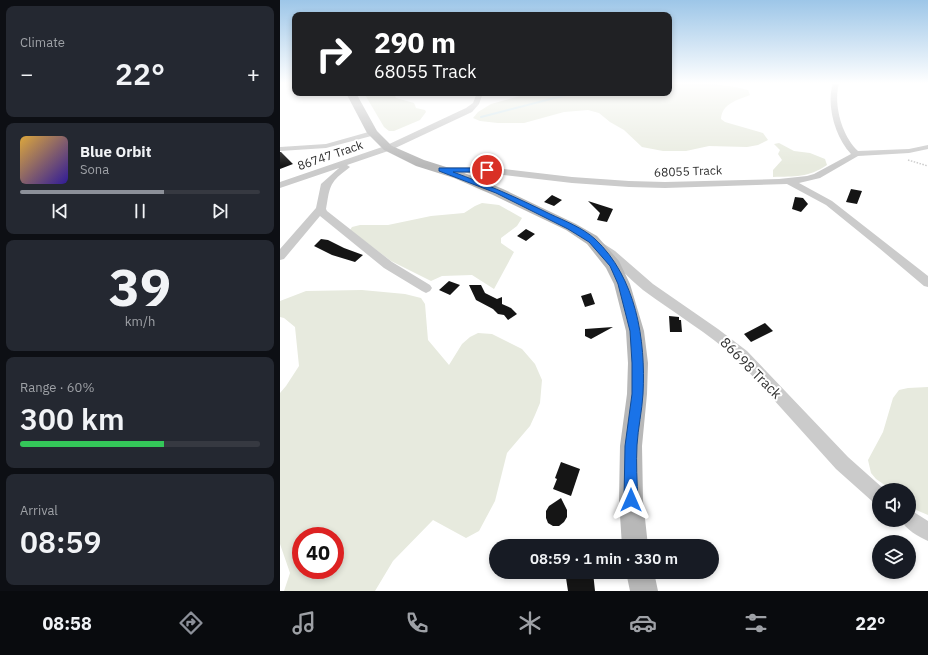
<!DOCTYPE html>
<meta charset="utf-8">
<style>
body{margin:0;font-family:"IBM Plex Sans",sans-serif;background:#242831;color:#f1f3f6;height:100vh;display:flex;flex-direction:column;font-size:15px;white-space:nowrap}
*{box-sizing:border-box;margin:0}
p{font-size:13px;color:#9ea1a6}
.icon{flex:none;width:22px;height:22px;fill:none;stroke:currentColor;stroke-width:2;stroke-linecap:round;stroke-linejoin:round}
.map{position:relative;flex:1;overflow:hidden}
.details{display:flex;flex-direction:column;gap:6px;padding:6px;background:#0d0f14;width:280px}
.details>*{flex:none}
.banner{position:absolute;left:12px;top:12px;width:380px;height:84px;border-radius:8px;box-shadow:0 2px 6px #0003;background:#202124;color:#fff;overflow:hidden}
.buttons{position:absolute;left:592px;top:483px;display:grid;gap:8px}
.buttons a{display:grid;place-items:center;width:44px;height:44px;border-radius:50%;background:#171b24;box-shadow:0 2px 6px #0003;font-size:20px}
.speed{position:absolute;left:12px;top:527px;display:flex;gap:8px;font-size:20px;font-weight:700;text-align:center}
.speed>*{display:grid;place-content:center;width:52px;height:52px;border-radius:50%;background:#171b24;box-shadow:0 2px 6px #0003;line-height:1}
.speed .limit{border:6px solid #d22;background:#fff;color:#111}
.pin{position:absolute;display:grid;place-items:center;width:34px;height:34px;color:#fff;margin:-17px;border:2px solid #fff;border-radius:50%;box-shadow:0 1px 4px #0007}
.me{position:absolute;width:44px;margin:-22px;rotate:0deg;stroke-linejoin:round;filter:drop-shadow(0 0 3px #0008)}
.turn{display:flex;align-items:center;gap:14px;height:84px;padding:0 16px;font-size:18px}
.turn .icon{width:52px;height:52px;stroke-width:2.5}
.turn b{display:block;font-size:28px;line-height:34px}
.big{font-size:30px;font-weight:600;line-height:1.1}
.details .tile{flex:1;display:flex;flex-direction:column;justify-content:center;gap:6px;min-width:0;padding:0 14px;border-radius:8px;background:#242831}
.details .dial{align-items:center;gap:0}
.dial b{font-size:52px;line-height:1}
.song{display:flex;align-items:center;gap:12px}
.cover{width:48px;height:48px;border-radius:6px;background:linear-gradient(135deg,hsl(40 70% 55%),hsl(250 70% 35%))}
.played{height:4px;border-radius:2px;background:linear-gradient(90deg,#8c9099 60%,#363941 60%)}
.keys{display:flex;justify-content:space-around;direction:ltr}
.heat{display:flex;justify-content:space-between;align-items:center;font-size:22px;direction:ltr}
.charge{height:6px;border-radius:3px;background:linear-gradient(90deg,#34c759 60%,#363941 0)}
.trip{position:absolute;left:209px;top:539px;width:230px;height:40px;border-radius:20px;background:#171b24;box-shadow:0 2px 6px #0003;font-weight:600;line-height:40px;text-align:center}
.dock{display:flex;height:64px;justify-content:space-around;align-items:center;background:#090b0e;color:#9ea1a6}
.dock .icon{width:28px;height:28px}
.dock .current{color:#8c9099}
.dock b{font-size:18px;color:#f1f3f6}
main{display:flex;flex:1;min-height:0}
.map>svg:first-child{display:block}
.green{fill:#e7eade;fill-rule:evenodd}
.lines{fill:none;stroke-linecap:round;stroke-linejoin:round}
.stream{stroke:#cce2e8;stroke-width:2}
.building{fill:#151515}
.path{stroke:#cbcbcb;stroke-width:1.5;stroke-dasharray:1.5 1.5;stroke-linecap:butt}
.street{fill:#cbcbcb;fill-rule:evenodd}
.secondary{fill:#b8b8b8;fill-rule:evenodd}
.route{fill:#1a73e8;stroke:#114b97}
.labels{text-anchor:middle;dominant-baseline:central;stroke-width:4;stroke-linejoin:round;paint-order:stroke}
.far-street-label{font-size:12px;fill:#2e2e2e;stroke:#fff}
.street-label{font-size:14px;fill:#2e2e2e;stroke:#fff}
</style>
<main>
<section class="details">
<div class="tile"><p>Climate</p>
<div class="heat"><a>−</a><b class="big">22°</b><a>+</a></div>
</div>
<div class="tile">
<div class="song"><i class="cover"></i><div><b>Blue Orbit</b><p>Sona</p></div></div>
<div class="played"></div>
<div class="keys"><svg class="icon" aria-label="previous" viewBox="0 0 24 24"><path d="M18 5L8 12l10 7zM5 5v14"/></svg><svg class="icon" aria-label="pause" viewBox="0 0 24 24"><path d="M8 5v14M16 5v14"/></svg><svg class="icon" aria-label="next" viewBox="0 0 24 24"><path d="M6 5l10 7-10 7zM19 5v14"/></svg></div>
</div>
<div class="tile dial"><b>39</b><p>km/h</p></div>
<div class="tile"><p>Range · 60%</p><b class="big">300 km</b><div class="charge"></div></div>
<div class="tile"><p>Arrival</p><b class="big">08:59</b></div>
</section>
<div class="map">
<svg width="648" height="591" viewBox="0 0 648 591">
<rect width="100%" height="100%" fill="#fff"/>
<!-- green -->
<path class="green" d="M389 83C416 83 442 83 468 90L470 95C458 100 442 103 441 119L445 122 483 133 488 140 478 145 467 147 429 146 406 151H383L362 147 344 130 330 122 319 113 308 110 284 112 244 123H218L200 121 193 118 198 112 211 104 251 93H389Z
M84 93H115L114 94 116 98 134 103 136 108 145 110 146 112 140 120 114 131H109L104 127Z
M499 143 514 151 530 153 545 159 547 165C528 178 515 176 493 177V170L502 160 498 154 500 150 494 144Z
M202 203 219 205 242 218 237 226 221 238V243L234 252 214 289 192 275 162 276 151 281 111 261 70 230 72 227 80 225H108L151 216 184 213 195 206Z
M82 290 125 294 141 298 145 304 148 340 169 365 182 344 190 337 198 333 212 334 242 349 255 364 262 380 260 403 255 415 250 426 227 453 215 501 199 531 186 538 153 520 113 561 95 591H4L10 573 0 544V393L6 386 19 366 15 327 4 318 0 317V301L26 291ZM21 536H55V570H21Z
M648 387V515L629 507V490H612L596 479 591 473 588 460 603 432 613 398 619 390 628 388Z"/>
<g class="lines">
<!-- stream -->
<path class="stream" d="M201 117 294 93"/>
</g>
<!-- building -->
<path class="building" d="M0 152H1L13 164 0 169Z
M571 189 582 191 577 204 566 202Z
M272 195 282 200 274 206 264 202Z
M515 197 523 198 528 204 521 212 512 209Z
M308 201 333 209 327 222 317 220 320 213Z
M246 229 255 234 246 241 237 236Z
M41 239 48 240 64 248 83 255 75 262 52 255 34 246Z
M169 281 180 285 170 295 159 290Z
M189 285H201L205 293 217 299 222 297V304L231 308 237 314 228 320 224 315 218 314 213 309 196 300Z
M311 293 315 304 305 307 301 296Z
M389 316 399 317V320H401L402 332H390Z
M485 323 493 331 471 342 464 334Z
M333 327 311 339 305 336V329Z
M281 462 300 469 291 496 273 489 277 479 275 478Z
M281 498 287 510V517L284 522 279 526H273L268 523 266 518V511L269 506Z
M308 572H313L315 591H288L286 578Z"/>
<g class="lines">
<!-- path -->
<path class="path" d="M628 160 648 166"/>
<!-- street -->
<path class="street" d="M553 83H559C553 105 562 136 578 151L629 149 648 145V149L629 153 578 156 540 178 519 183 552 201 648 276V287L644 286 599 248 546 205 507 184 385 188 349 187 292 183 207 173H162L158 170 162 167H207L292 177 349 181 385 182 499 179 527 176 534 174 571 154C555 137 546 105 553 83Z
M197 93H203L199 104 192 112 111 150 67 165 70 167C67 170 63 172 60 175 48 185 49 194 46 209L47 211 112 262 150 285 152 288 150 291 146 293 142 291 104 268 40 216 4 259 0 260V249L36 208 41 184 59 168 0 188V182L105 146 186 108 193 103Z
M92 131 96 133 95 135 46 148 0 151V147L46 144Z
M321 242 335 251 373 284 438 329 467 351 568 457 605 490H599V505L593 502 556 469 457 359C428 333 394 313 363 290 347 277 334 261 317 249L316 246 317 243Z
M629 509 648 521V541C639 537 625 529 621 520H629Z"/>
<!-- secondary -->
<path class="secondary" d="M66 93H76L97 131 112 146 144 160 182 172 223 189 296 224 317 236 339 261 350 284 364 331 368 363 367 394 362 446 363 500 368 546H342L339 500 340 446 347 394 348 363 346 331 334 284 326 268 307 244 286 230 213 195 174 178 136 166 104 150 87 133Z
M346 572H374L378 591H350Z"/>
</g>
<!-- sky -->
<linearGradient id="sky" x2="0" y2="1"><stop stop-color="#9dc6e8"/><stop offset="0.5" stop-color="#fff"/><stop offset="1" stop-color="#fff" stop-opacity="0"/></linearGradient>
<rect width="648" height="166" fill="url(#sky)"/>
<!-- route -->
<path class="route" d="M159 168H210V171L207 172H173C206 184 238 198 270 214 285 221 303 228 315 239 356 277 366 340 363 394 362 411 358 428 357 445 356 463 357 482 358 500L356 504 351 506 346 504 344 500 345 446 352 394V363L350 331 338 284 330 266 309 242 288 229 216 193 159 171Z"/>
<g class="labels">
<!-- far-street labels -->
<g class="far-street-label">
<text transform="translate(50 155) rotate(-19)">86747 Track</text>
<text transform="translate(408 171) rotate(-2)">68055 Track</text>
</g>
<!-- street labels -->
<g class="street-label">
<text transform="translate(471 368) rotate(45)">86698 Track</text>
</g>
</g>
</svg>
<div class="buttons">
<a><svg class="icon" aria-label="sound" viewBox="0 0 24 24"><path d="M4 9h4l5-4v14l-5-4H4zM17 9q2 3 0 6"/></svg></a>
<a><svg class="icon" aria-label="layers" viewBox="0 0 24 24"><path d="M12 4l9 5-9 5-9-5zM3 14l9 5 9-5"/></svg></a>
</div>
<div class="speed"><div class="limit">40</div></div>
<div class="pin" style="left:207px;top:170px;background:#d93025"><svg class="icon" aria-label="arrive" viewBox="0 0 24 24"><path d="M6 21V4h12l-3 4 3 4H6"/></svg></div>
<svg class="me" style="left:351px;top:500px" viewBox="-20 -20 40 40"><path d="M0-17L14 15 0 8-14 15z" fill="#1a73e8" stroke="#fff" stroke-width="4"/></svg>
<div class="trip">08:59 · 1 min · 330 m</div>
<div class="banner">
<div class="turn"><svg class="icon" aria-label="right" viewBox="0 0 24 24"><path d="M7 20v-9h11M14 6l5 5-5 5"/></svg><div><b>290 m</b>68055 Track</div></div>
</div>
</div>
</main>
<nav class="dock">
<b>08:58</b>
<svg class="icon current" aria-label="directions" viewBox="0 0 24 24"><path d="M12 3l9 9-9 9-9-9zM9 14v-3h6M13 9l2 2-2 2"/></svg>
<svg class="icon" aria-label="music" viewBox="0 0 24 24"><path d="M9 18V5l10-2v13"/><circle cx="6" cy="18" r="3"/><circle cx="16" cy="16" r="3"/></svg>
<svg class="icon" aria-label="phone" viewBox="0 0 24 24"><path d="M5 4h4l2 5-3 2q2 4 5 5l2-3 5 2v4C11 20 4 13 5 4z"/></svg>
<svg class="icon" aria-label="climate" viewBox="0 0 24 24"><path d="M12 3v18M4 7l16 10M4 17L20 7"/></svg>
<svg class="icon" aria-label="car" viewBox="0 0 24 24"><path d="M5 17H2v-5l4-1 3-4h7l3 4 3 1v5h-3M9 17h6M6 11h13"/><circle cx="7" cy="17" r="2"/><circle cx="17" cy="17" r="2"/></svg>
<svg class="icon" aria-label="filters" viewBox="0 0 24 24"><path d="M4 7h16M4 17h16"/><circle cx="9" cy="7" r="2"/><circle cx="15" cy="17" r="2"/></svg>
<b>22°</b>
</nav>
